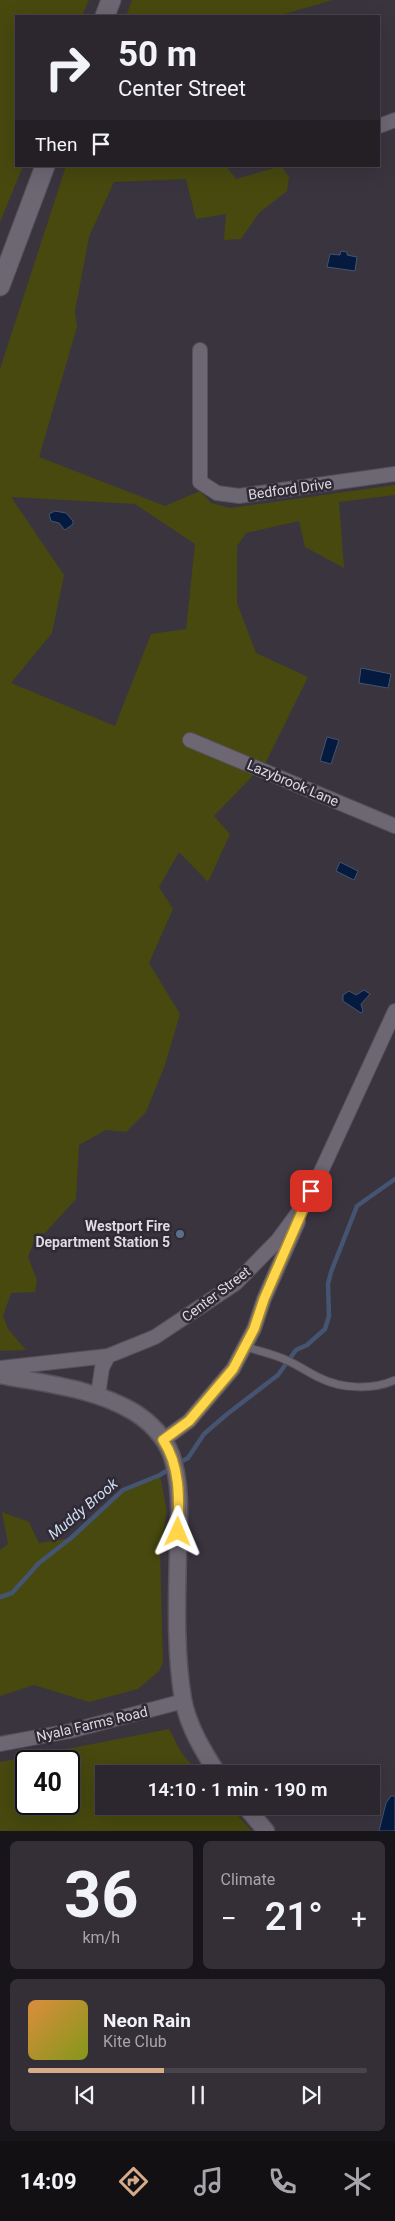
<!DOCTYPE html>
<meta charset="utf-8">
<style>
body{margin:0;font-family:Roboto,sans-serif;background:#342f37;color:#f1f3f6;height:100vh;display:flex;flex-direction:column;font-size:19px;white-space:nowrap}
*{box-sizing:border-box;margin:0}
p{font-size:16px;color:#a6a5aa}
.icon{flex:none;width:28px;height:28px;fill:none;stroke:currentColor;stroke-width:2;stroke-linecap:round;stroke-linejoin:round}
.map{position:relative;height:1831px;overflow:hidden}
.details{display:flex;flex-direction:column;gap:10px;padding:10px;background:#18151a;flex:1}
.details>*{flex:none}
.top-card{position:absolute;left:15px;top:15px;width:365px;height:152px;border-radius:0px;box-shadow:0 5px 20px #0002,0 0 0 1px #48444b;background:#2c272f;color:#f1f3f6;overflow:hidden}
.speed{position:absolute;left:15px;top:1750px;display:flex;gap:10px;font-size:25px;font-weight:700;text-align:center}
.speed>*{display:grid;place-content:center;width:65px;height:65px;border-radius:50%;background:#2c272f;box-shadow:0 5px 20px #0002,0 0 0 1px #48444b;line-height:1}
.speed .limit{border:2px solid #111;border-radius:8px;background:#fff;color:#111}
.pin{position:absolute;display:grid;place-items:center;width:42px;height:42px;color:#fff;margin:-21px;border-radius:10px;box-shadow:0 2px 8px #0006}
.me{position:absolute;width:55px;margin:-28px;rotate:1deg;stroke-linejoin:round;filter:drop-shadow(0 0 4px #0008)}
.turn{display:flex;align-items:center;gap:18px;height:105px;padding:0 20px;font-size:22px}
.turn .icon{width:65px;height:65px;stroke-width:2.5}
.turn b{display:block;font-size:35px;line-height:42px}
.then{display:flex;align-items:center;height:48px;padding:0 20px;background:#0003;gap:10px;font-size:19px}
.big{font-size:38px;font-weight:600;line-height:1.1}
.details .tile{flex:1;display:flex;flex-direction:column;justify-content:center;gap:8px;min-width:0;padding:0 18px;border-radius:8px;background:#342f37}
.details .dial{align-items:center;gap:0}
.dial b{font-size:65px;line-height:1}
.song{display:flex;align-items:center;gap:15px}
.cover{width:60px;height:60px;border-radius:8px;background:linear-gradient(135deg,hsl(30 70% 55%),hsl(70 70% 35%))}
.played{height:5px;border-radius:2px;background:linear-gradient(90deg,#d6ab8b 40%,#48444b 40%)}
.keys{display:flex;justify-content:space-around;direction:ltr}
.heat{display:flex;justify-content:space-between;align-items:center;font-size:28px;direction:ltr}
.details .tiles{flex:1;display:grid;gap:10px;grid-template-columns:1fr 1fr}
.tile:last-child{grid-column:span 2}
.trip{position:absolute;left:95px;top:1765px;width:285px;height:50px;border-radius:0px;background:#2c272f;box-shadow:0 5px 20px #0002,0 0 0 1px #48444b;font-weight:600;line-height:50px;text-align:center}
.dock{display:flex;height:80px;justify-content:space-around;align-items:center;background:#121013;color:#a6a5aa}
.dock .icon{width:35px;height:35px}
.dock .active{color:#d6ab8b}
.dock b{font-size:22px;color:#f1f3f6}
.map>svg:first-child{display:block}
.green{fill:#47490f;fill-rule:evenodd}
.water{fill:#041b3f;stroke:#455470}
.lines{fill:none;stroke-linecap:round;stroke-linejoin:round}
.stream{stroke:#455470;stroke-width:4.5}
.service-casing{stroke:#56505a;stroke-width:9}
.minor-casing{stroke:#56505a;stroke-width:16}
.tertiary-casing{stroke:#56505a;stroke-width:19}
.secondary-casing{stroke:#56505a;stroke-width:21}
.service{stroke:#6d6774;stroke-width:7}
.minor{stroke:#6d6774;stroke-width:14}
.tertiary{stroke:#6d6774;stroke-width:16}
.secondary{stroke:#6d6774;stroke-width:19}
.route-casing{stroke:#a68a30;stroke-width:12}
.route{stroke:#ffd54a;stroke-width:9}
.service-dot{fill:#5c6f8a;stroke:#2f2a35;stroke-width:2}
.labels{text-anchor:middle;dominant-baseline:central;stroke-width:5;stroke-linejoin:round;paint-order:stroke}
.street-label{font-size:14px;fill:#dddae1;stroke:#2f2a35}
.poi-label{font-size:14px;font-weight:bold;fill:#dddae1;stroke:#2f2a35;text-anchor:end}
.water-label{font-size:15px;font-style:italic;fill:#cfddf1;stroke:#2f2a35}
</style>
<div class="map">
<svg width="395" height="1831" viewBox="0 0 395 1831">
<rect width="100%" height="100%" fill="#3a343f"/>
<!-- green -->
<path class="green" d="M0 0H89L82 16H16V166H23L0 222Z
M132 0H333L277 16H126Z
M66 166H226L236 179 281 166 289 177 287 191 259 213 241 239 224 240 226 214 196 219 186 179 114 182 89 237 75 311 77 327 39 457 165 506 200 491 211 503 230 508 395 485V495L339 502 344 568 305 547 299 521 246 533 237 546V603L256 653 308 677 266 762 214 816 230 834 208 882 179 852 159 887 173 909 149 963 180 1014 165 1065 146 1112 126 1132 106 1130 79 1145 76 1199 45 1233 36 1236 28 1257 37 1280 35 1292 11 1293 3 1316 8 1329 26 1350 0 1351V369ZM11 497 135 504 195 544 186 629 151 634 115 726 11 683 52 633 64 575Z
M160 1475 167 1512 160 1549 163 1663 159 1671 138 1689 89 1702 34 1685 0 1696V1550L8 1544 2 1512 29 1522 39 1543 71 1538 123 1490Z
M169 1729 181 1752 199 1774H104V1806H229L252 1831H0V1762ZM26 1761H69V1804H26Z"/>
<!-- water -->
<path class="water" d="M341 251 347 252V255L357 257 355 271 327 267 330 254 340 255Z
M55 511 66 513 73 521V524L65 530 59 523 51 521 49 514Z
M361 668 391 674 388 688 359 683Z
M327 737 339 740 331 764 320 761Z
M340 862 358 871 354 880 336 871Z
M364 990 370 994 361 1004 363 1011 361 1013 343 1001V995L349 991 356 995Z
M391 1796H395V1831H379L386 1803Z"/>
<g class="lines">
<!-- stream -->
<path class="stream" d="M177 1464 188 1458 204 1434 226 1415 278 1375 296 1350 307 1345 325 1329 329 1316 328 1284 331 1272 357 1206 395 1179
M0 1597 12 1593 39 1563 71 1538 123 1490 160 1475 171 1468"/>
<!-- service casing -->
<g class="service-casing">
<path id="service" d="M246 1347C259 1351 274 1354 286 1360 298 1365 309 1373 320 1378 342 1389 373 1390 395 1380"/>
</g>
<!-- minor casing -->
<g class="minor-casing">
<path id="minor" d="M379 126 395 120
M200 350V482L217 493 239 496 395 474
M190 740 395 826
M0 1368 108 1356 155 1337 236 1283 278 1240 303 1206 319 1176 395 1011
M98 1395 102 1368 108 1356
M163 1440 189 1421 233 1369 254 1329 264 1299 298 1222
M0 1744 70 1731 184 1701"/>
</g>
<!-- tertiary casing -->
<g class="tertiary-casing">
<path id="tertiary" d="M0 1375C45 1384 94 1388 134 1412 150 1422 164 1437 171 1454 182 1485 179 1520 178 1552 177 1600 175 1651 183 1699 188 1726 203 1751 218 1774
M245 1806 266 1831"/>
</g>
<!-- secondary casing -->
<g class="secondary-casing">
<path id="secondary" d="M105 16 111 0
M0 286 45 166"/>
</g>
<!-- service -->
<use href="#service" class="service"/>
<!-- minor -->
<use href="#minor" class="minor"/>
<!-- tertiary -->
<use href="#tertiary" class="tertiary"/>
<!-- secondary -->
<use href="#secondary" class="secondary"/>
</g>
<g class="lines">
<!-- route casing -->
<g class="route-casing">
<path id="route" d="M178 1532C179 1501 181 1467 163 1440L189 1421 233 1369 254 1329 264 1299 311 1191"/>
</g>
<!-- route -->
<use href="#route" class="route"/>
</g>
<!-- markers -->
<circle class="service-dot" cx="180" cy="1234" r="5"/>
<g class="labels">
<!-- street labels -->
<g class="street-label">
<text transform="translate(290 489) rotate(-8)">Bedford Drive</text>
<text transform="translate(293 783) rotate(23)">Lazybrook Lane</text>
<text transform="translate(216 1294) rotate(-37)">Center Street</text>
<text transform="translate(92 1724) rotate(-13)">Nyala Farms Road</text>
</g>
<!-- poi labels -->
<g class="poi-label">
<text x="170" y="1226">Westport Fire<tspan x="170" dy="16">Department Station 5</tspan></text>
</g>
<!-- water labels -->
<g class="water-label">
<text transform="translate(83 1509) rotate(-40)">Muddy Brook</text>
</g>
</g>
</svg>
<div class="speed"><div class="limit">40</div></div>
<div class="pin" style="left:311px;top:1191px;background:#d93025"><svg class="icon" aria-label="arrive" viewBox="0 0 24 24"><path d="M6 21V4h12l-3 4 3 4H6"/></svg></div>
<svg class="me" style="left:178px;top:1532px" viewBox="-20 -20 40 40"><path d="M0-17L14 15 0 8-14 15z" fill="#ffd54a" stroke="#fff" stroke-width="4"/></svg>
<div class="trip">14:10 · 1 min · 190 m</div>
<div class="top-card">
<div class="turn"><svg class="icon" aria-label="right" viewBox="0 0 24 24"><path d="M7 20v-9h11M14 6l5 5-5 5"/></svg><div><b>50 m</b>Center Street</div></div>
<div class="then">Then<svg class="icon" aria-label="arrive" viewBox="0 0 24 24"><path d="M6 21V4h12l-3 4 3 4H6"/></svg></div>
</div>
</div>
<section class="details">
<div class="tiles">
<div class="tile dial"><b>36</b><p>km/h</p></div>
<div class="tile"><p>Climate</p>
<div class="heat"><a>−</a><b class="big">21°</b><a>+</a></div>
</div>
<div class="tile">
<div class="song"><i class="cover"></i><div><b>Neon Rain</b><p>Kite Club</p></div></div>
<div class="played"></div>
<div class="keys"><svg class="icon" aria-label="previous" viewBox="0 0 24 24"><path d="M18 5L8 12l10 7zM5 5v14"/></svg><svg class="icon" aria-label="pause" viewBox="0 0 24 24"><path d="M8 5v14M16 5v14"/></svg><svg class="icon" aria-label="next" viewBox="0 0 24 24"><path d="M6 5l10 7-10 7zM19 5v14"/></svg></div>
</div>
</div>
</section>
<nav class="dock">
<b>14:09</b>
<svg class="icon active" aria-label="directions" viewBox="0 0 24 24"><path d="M12 3l9 9-9 9-9-9zM9 14v-3h6M13 9l2 2-2 2"/></svg>
<svg class="icon" aria-label="music" viewBox="0 0 24 24"><path d="M9 18V5l10-2v13"/><circle cx="6" cy="18" r="3"/><circle cx="16" cy="16" r="3"/></svg>
<svg class="icon" aria-label="phone" viewBox="0 0 24 24"><path d="M5 4h4l2 5-3 2q2 4 5 5l2-3 5 2v4C11 20 4 13 5 4z"/></svg>
<svg class="icon" aria-label="climate" viewBox="0 0 24 24"><path d="M12 3v18M4 7l16 10M4 17L20 7"/></svg>
</nav>
